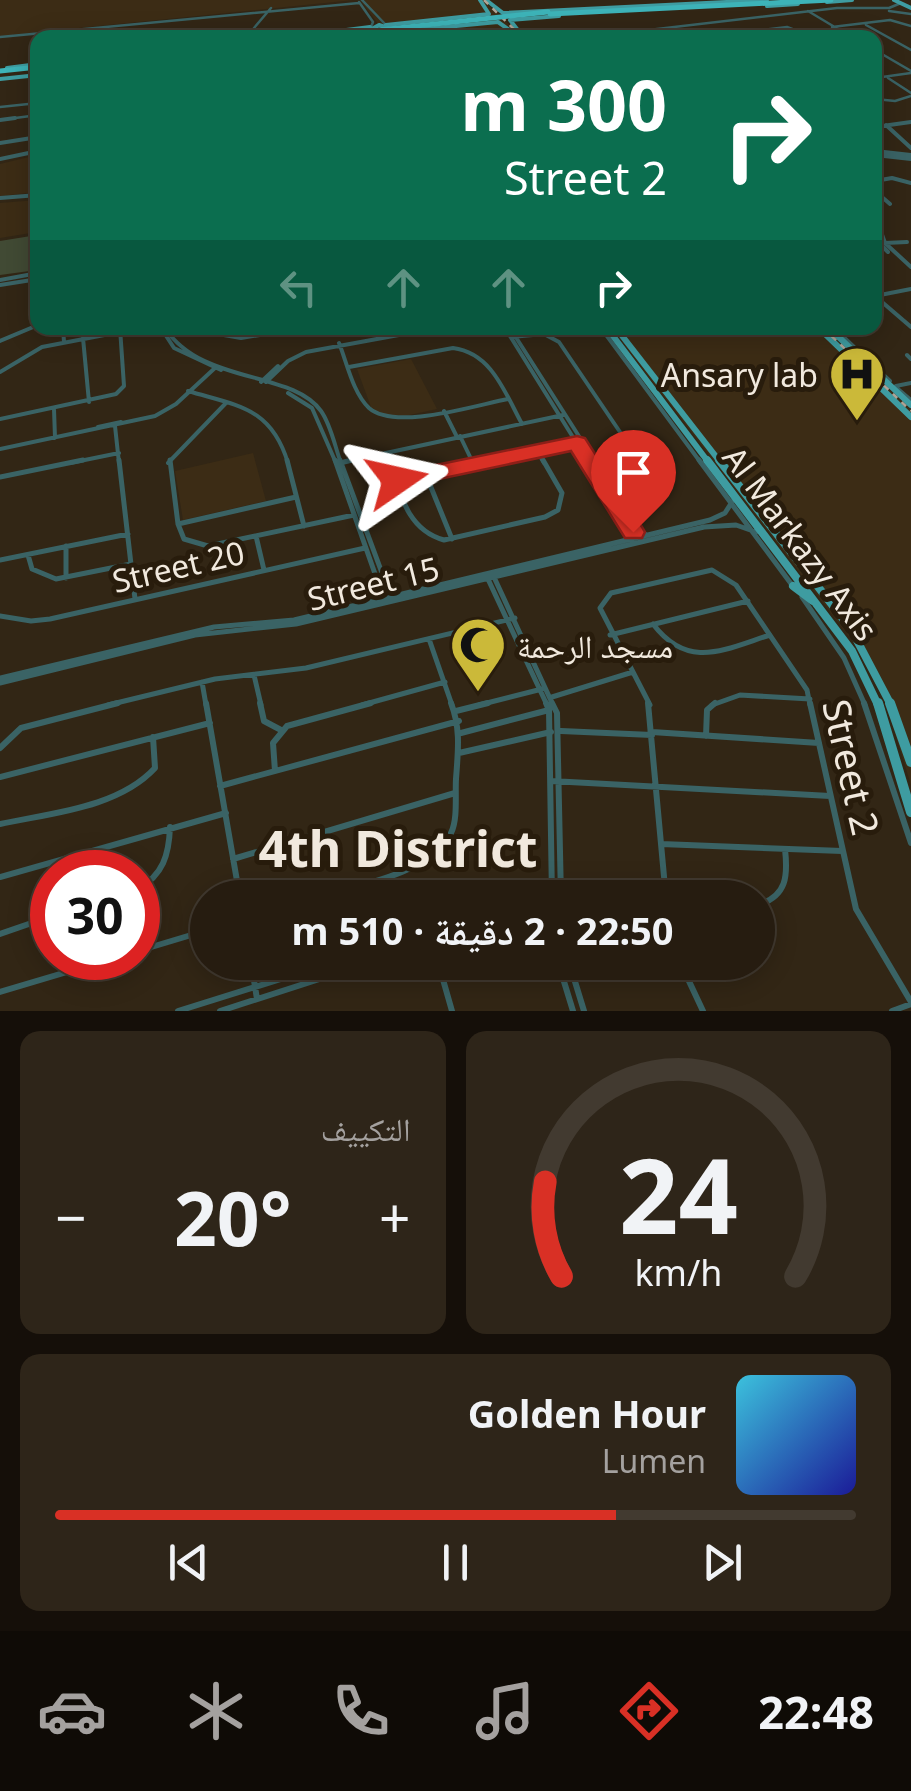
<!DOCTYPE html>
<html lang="ar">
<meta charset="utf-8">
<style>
body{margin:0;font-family:"Noto Sans","Noto Naskh Arabic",sans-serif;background:#2e2519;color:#f1f3f6;direction:rtl;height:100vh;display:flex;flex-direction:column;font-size:38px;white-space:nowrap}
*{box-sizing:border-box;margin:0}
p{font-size:32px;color:#a4a19f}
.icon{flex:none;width:55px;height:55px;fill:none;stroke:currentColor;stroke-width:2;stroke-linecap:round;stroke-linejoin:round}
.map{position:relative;height:1011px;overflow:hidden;direction:ltr}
.side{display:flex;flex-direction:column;gap:20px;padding:20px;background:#150f09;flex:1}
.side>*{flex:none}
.hud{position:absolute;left:30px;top:30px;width:852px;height:305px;border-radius:20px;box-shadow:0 5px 25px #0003,0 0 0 2px #423a30;direction:rtl;background:#0b6e4f;color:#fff;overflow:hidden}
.speed{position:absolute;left:30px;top:850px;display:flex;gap:20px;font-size:50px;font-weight:700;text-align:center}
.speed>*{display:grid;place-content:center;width:130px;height:130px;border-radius:50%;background:#261c10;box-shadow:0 5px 25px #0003,0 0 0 2px #423a30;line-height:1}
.speed .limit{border:15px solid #d22;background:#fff;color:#111}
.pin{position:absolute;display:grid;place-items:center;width:85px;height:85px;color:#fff;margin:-102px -42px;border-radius:50% 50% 50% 0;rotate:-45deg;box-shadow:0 0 10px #0007}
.pin .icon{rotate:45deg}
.me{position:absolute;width:110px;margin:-55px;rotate:79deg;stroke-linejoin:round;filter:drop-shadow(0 0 8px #0008)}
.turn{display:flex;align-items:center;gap:35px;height:210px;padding:0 50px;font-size:45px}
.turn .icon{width:130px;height:130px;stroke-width:2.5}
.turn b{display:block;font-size:70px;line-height:85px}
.lanes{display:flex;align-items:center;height:95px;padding:0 50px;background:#0003;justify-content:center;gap:50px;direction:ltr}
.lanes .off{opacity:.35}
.big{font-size:75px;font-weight:700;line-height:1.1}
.side .card{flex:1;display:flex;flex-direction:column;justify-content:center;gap:15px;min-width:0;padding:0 35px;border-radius:20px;background:#2e2519}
.side .dial{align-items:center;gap:0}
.dial svg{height:260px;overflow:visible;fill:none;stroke:#423a30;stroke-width:7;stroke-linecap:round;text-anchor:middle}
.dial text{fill:#f1f3f6;stroke:none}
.song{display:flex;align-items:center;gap:30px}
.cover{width:120px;height:120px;border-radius:15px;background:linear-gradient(135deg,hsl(190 70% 55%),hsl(240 70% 35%))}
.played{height:10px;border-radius:5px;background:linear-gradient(90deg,#d93025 70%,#423a30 70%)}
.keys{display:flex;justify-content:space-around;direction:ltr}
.heat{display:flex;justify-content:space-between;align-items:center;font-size:55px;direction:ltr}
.side .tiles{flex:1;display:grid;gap:20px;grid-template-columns:1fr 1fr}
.card:last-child{grid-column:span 2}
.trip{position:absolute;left:190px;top:880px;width:585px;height:100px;border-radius:50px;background:#261c10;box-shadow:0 5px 25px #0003,0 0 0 2px #423a30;font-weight:700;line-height:100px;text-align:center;direction:rtl}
.dock{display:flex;height:160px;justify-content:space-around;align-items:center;background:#0f0b06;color:#a4a19f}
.dock .icon{width:70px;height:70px}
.dock .on{color:#d93025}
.dock b{font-size:45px;color:#f1f3f6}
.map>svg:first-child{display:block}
.built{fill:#3c2c15}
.green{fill:#414a34}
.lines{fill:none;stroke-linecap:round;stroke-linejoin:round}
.minor-far3{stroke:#3a6365;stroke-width:2.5}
.minor-far2{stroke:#3a6365;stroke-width:4}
.minor-far1{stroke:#3a6365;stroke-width:5}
.minor{stroke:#3a6365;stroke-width:6}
.major-far3{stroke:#3e9ca1;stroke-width:4}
.major-far2{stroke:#3e9ca1;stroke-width:6}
.major-far1{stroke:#3e9ca1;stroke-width:8}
.major{stroke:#3e9ca1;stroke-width:10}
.highway{stroke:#3db3b8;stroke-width:5}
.rail{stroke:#aea497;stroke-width:2.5;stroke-dasharray:6 6;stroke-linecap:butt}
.highway-bridge{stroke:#3db3b8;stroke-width:5}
.route{fill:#d93025;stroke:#8d1f18;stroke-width:2.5}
.labels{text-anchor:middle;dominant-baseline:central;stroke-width:10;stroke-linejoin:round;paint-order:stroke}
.poi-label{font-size:32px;fill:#f1e9de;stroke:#281c0c;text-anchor:end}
.street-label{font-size:32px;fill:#f1e9de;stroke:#281c0c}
.near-street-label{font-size:38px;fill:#f1e9de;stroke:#281c0c}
.near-district-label{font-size:50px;font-weight:bold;fill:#f1e9de;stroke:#281c0c}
</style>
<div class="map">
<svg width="911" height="1011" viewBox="0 0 911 1011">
<rect width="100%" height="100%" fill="#322615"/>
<!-- built -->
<path class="built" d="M0 0H354L0 36Z
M360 0H483L522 37H388Z
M37 155V192L0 196V164Z
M37 200V232L0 238V203Z
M611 328H824L911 410V785L886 704 857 647Z
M411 359 437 409 405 416 380 414 371 407 357 369Z
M253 453 266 501 183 520 175 471Z"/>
<!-- green -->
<path class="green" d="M37 235V270L0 275V241Z"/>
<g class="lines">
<!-- minor-far3 -->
<path class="minor-far3" d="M362 0 386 25
M359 2 373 22 371 27
M808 11 853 38
M889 11 911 14
M866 25 911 50
M832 27 890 20 911 26
M0 37 359 3
M268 38 254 28 271 8
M580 38 837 8H889L901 3
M698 38 787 27 816 38
M875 50 911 71
M875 78 911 73
M888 78 911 93
M875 99 895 101 911 96
M0 107 38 103
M0 120 38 115"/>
<!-- minor-far2 -->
<path class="minor-far2" d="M0 120 15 118
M886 125 911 148
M875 127 911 122
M0 143 38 137
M875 151 911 155
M875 155 911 159
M0 159 38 151
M875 181 892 178 911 183
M875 191 890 204
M0 198 38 195
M875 215 885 243 911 267
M875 224 880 244 888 252
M885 243 907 242
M0 280 38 273
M0 285 38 279
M875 296 911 327
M875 296 911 289
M63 328 64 342
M161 328 174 348 221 370
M165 328C202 385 292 370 321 411 331 425 335 447 341 463
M213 328 218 334 241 338 302 328
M505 328 589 463
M510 328 596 463
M601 328 701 463
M834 328 890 381
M511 337 544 334 559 342 641 463
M83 338 89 402
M0 341 38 325
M339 343C347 363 353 393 369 408 395 431 476 405 508 399
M907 355 911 359
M349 367 453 348C492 353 505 393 522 424
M0 372 42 347 120 332
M261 382 278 366
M266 382 288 361 306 352 437 328
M896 386 911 383
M898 389 911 400
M188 391C238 406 271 407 288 463
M288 393 312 408 336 463
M54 409 55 438
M444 411 457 437
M0 419 116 394 124 386 120 328
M115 426 119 463
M98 427 121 422
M460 436 473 463
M0 449 155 416 176 404 216 367
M537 451 544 463
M386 453 390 463
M344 462 563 415
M70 463 119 453
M168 463 225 404
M480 463 580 442"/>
<!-- minor-far1 -->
<path class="minor-far1" d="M119 460 135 599
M170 460 178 524 184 539 208 546 354 515
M287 460 304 526
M335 460 380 588 379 600
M340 460 385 581 395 596
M389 460C400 493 407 530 444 540L545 517 558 510 562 493 543 460
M472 460 474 465
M588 460 633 533V540
M594 460 640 532 647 535
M699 460 792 585
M344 462 352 460
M426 475 452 539
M0 477 83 460
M397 480 492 460
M613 501 646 489 647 471 640 460
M178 524 296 497
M256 536 264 570
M66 546V578
M28 555 32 569 56 579 131 564
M0 560 128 534
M493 575 553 705
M487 577 547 705
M802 597 844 658 865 705
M0 616 31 621 50 619 365 548
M653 624C688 670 723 650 770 635
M610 635 748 601
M429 639 452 705
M254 675 261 705
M0 678 214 627 294 620 710 520 725 513 732 502
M202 682 206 705
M0 683 195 635 296 624 704 527 736 525 756 532
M552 697 633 672
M108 705 215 679 306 668 515 618
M362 705 445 682
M479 705 542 689
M650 705 600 608 611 593 712 570 736 585 807 690 810 705
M712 705 740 695 810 699"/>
<!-- minor -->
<path class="minor" d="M206 703 240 898
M260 703 264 721 281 730
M546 703 549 710 552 898
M552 703 557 713 561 898
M648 703 666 898
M810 703 856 909 911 1002
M864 703 911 843
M456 711 488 703
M561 731 652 735
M652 732 819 743
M461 733 549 710
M706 736 707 710 715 703
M0 748 21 728 118 703
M459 753 551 732
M275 771 273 743 287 726 371 703
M0 777 210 723
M551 781 830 796
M220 786 459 721
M0 824C51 813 118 808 155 768L153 737
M661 844 842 851
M233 859 455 793
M0 877 226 813
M138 889C163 875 169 855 170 827
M313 898C352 887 432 874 451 833 458 819 455 795 456 779 458 751 461 729 451 703
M542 898 560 892
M758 905C787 896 788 876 785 849
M0 934 52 916
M138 951 208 930
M251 962 257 999
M438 962 452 1011
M558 962 573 1011
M569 962 584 1011
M680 962 703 1011
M0 992 114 958
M178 1011 335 962
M220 1011 372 962
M892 1011 911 1004"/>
<!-- major-far3 -->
<path class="major-far3" d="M486 0 503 13 767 0
M894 0 911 8
M827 2 852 0
M767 6 798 4
M379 25 395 30 382 35 368 31Z
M386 25 489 14 480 0
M393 32 498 22 515 34
M283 38 370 27
M350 38 375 35
M524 38 510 20 559 16
M7 68 38 64
M0 79 38 75"/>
<!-- major-far2 -->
<path class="major-far2" d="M607 328 709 463
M616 328 721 463
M819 328 911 417
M829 328 911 405"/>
<!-- major-far1 -->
<path class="major-far1" d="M707 460 852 651 878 705
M719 460 851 629 891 705
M793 586 813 601"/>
<!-- major -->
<path class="major" d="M878 703 911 812
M890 703 911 762"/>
<!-- highway -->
<path class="highway" d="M550 14 831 0
M0 71 38 67"/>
<!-- rail -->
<path class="rail" d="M484 0 523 38
M823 328 911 411"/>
<!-- highway-bridge -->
<path class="highway-bridge" d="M304 38 548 12"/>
</g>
<!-- route -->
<path class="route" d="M577 436 585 438 642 527 645 532 642 538H625L571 451 397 488 386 480 397 473Z"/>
<!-- icons -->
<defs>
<g id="hospital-pin" transform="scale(2.875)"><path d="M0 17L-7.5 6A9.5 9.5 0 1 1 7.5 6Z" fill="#cbb939" stroke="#281c0c"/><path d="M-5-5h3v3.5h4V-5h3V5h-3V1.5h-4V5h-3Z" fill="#111"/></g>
<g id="mosque-pin" transform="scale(2.875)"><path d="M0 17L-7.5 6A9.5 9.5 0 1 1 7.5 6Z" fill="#cbb939" stroke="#281c0c"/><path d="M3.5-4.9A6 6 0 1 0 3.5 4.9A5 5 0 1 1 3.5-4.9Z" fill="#111"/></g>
</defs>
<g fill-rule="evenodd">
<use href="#hospital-pin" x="857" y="374"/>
<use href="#mosque-pin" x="478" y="645"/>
</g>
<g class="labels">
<!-- poi labels -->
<g class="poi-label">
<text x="818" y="374">Ansary lab</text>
<text x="517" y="645" text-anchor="start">مسجد الرحمة</text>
</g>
<!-- street labels -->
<g class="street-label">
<text transform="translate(801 543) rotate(53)">Al Markazy Axis</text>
<text transform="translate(178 566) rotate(-13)">Street 20</text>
<text transform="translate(373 583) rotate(-14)">Street 15</text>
</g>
<!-- near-street labels -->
<g class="near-street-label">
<text transform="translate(852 767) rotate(77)">Street 2</text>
</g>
<!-- near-district labels -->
<g class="near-district-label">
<text x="398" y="848">4th District</text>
</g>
</g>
</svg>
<div class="speed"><div class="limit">30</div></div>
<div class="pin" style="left:633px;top:532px;background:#d93025"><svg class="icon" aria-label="arrive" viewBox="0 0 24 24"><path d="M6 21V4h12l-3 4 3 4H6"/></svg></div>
<svg class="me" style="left:397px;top:480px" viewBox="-20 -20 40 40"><path d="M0-17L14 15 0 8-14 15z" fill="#d93025" stroke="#fff" stroke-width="4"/></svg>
<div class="trip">22:50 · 2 دقيقة · 510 m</div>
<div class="hud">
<div class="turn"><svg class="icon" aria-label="right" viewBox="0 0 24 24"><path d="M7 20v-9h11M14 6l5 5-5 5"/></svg><div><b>300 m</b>Street 2</div></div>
<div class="lanes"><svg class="icon off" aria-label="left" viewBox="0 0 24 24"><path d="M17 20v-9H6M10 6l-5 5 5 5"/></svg><svg class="icon off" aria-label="ahead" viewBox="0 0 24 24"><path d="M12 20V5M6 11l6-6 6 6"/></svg><svg class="icon off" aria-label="ahead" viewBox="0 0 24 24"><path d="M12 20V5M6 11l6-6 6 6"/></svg><svg class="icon" aria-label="right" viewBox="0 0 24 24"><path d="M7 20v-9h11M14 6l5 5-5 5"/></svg></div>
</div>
</div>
<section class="side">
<div class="tiles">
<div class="card dial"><svg viewBox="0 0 100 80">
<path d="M14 69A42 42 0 1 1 86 69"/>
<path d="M14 69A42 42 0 0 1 9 40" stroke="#d93025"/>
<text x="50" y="56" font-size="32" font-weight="700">24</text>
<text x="50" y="72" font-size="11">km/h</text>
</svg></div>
<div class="card"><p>التكييف</p>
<div class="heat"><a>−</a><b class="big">20°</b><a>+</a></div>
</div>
<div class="card">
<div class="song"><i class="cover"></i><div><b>Golden Hour</b><p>Lumen</p></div></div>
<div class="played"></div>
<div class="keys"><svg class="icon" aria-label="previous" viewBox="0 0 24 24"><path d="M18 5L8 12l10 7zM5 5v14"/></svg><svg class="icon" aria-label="pause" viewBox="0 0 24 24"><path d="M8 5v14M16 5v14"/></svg><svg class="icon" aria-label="next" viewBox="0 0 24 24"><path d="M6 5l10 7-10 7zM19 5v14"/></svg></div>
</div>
</div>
</section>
<nav class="dock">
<b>22:48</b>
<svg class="icon on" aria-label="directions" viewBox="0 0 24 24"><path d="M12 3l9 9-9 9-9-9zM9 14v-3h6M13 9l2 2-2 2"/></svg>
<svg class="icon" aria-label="music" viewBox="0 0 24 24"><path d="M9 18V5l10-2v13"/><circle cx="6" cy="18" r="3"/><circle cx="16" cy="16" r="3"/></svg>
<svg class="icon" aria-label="phone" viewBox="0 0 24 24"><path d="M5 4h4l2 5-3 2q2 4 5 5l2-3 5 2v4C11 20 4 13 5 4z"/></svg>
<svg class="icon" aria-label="climate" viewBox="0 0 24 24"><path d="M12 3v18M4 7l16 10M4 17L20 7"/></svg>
<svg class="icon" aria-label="car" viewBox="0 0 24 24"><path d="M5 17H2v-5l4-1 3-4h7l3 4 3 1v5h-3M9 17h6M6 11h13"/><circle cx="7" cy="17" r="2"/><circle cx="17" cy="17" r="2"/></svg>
</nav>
